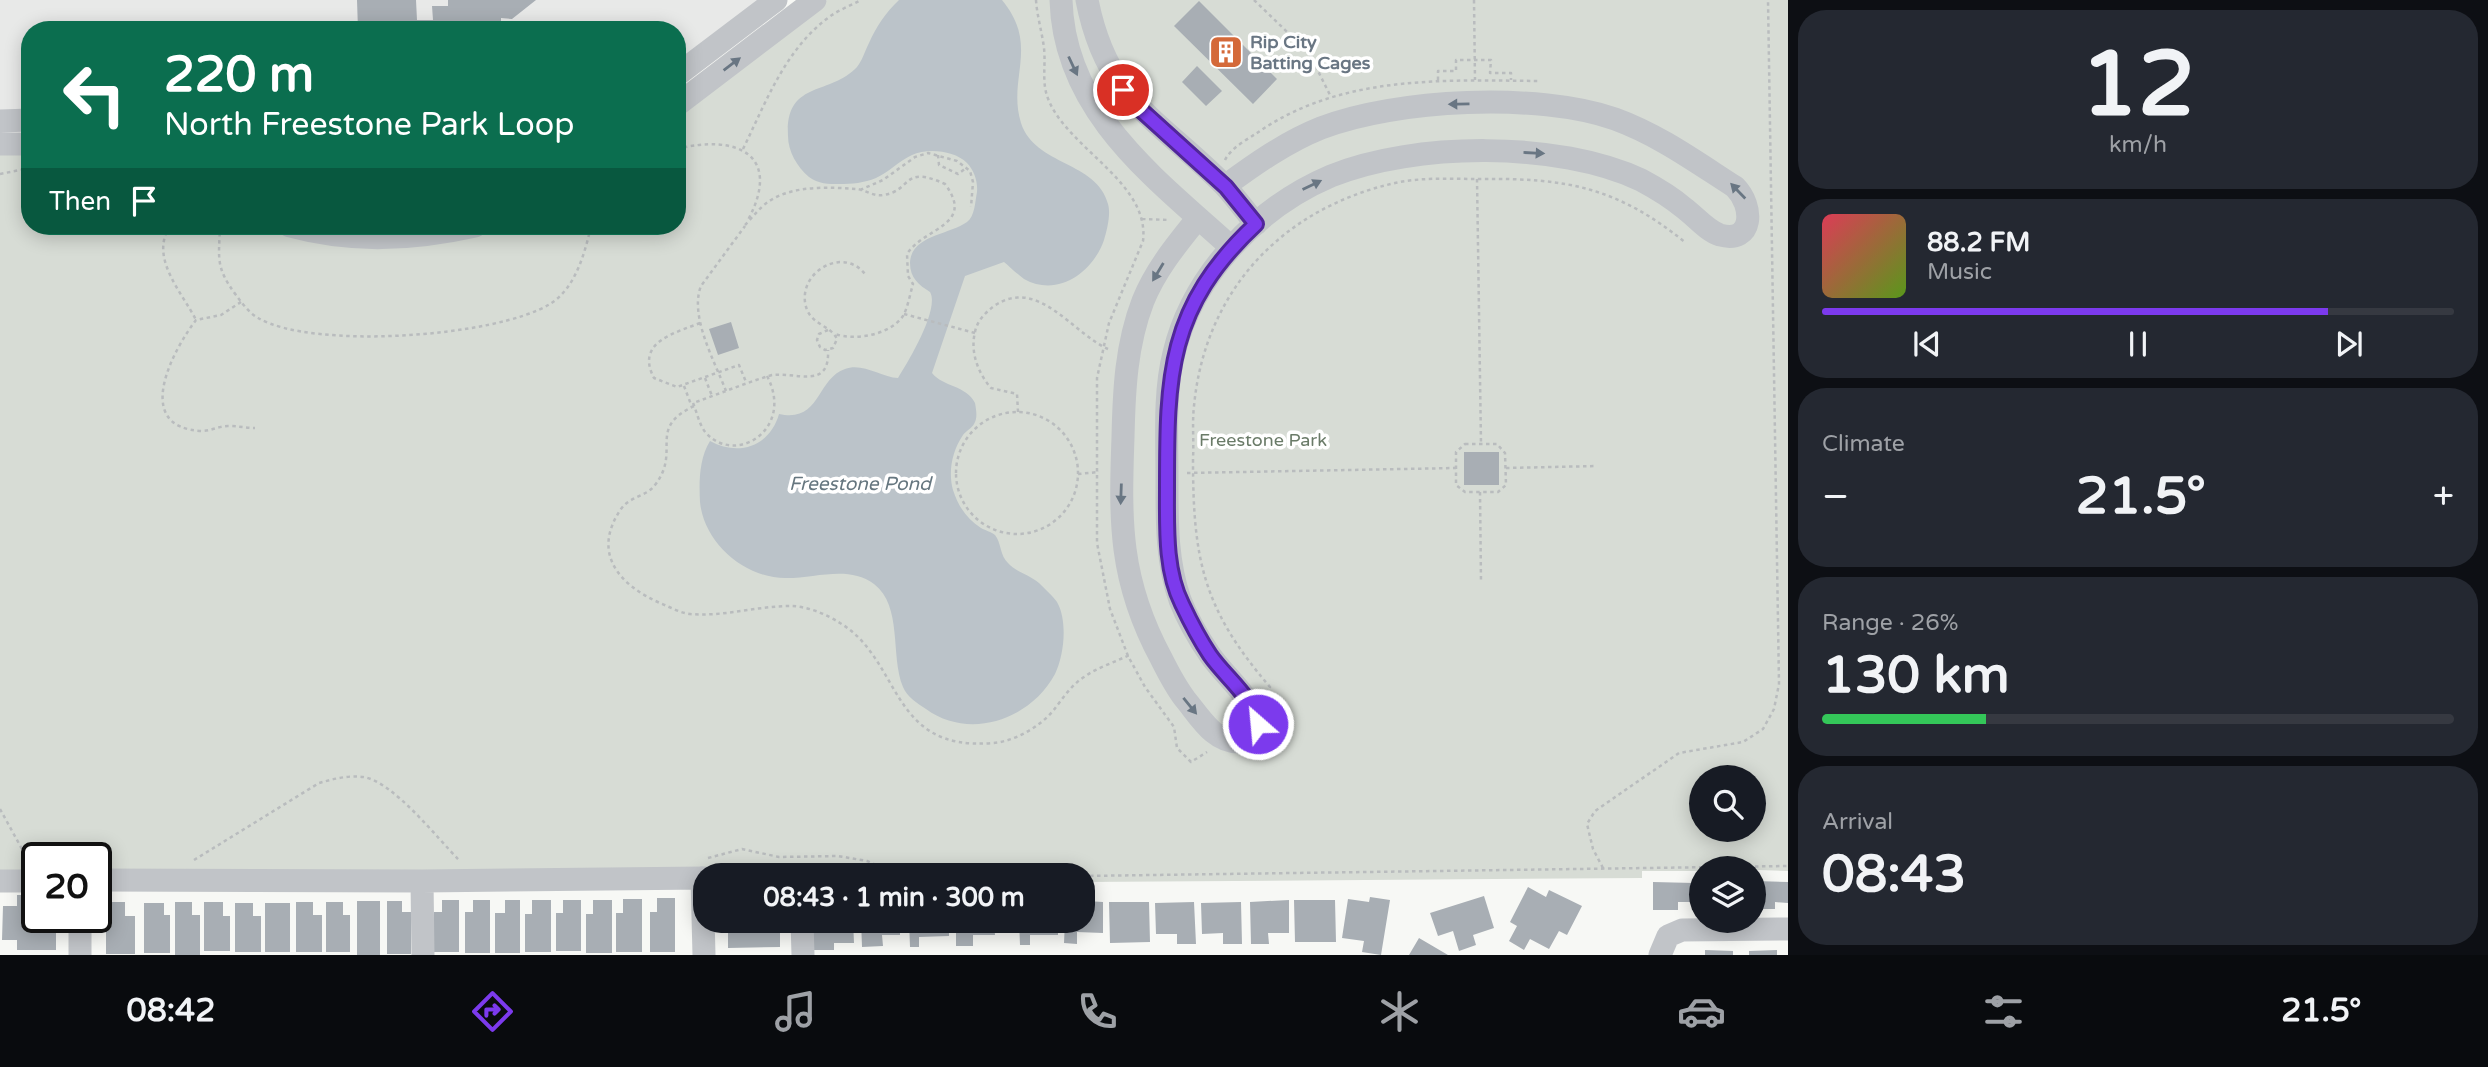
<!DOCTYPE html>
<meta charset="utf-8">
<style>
body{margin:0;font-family:"Varela Round",sans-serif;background:#242831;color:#f1f3f6;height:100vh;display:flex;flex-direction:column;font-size:26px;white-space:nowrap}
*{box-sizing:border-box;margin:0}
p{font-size:23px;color:#9ea1a6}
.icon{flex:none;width:38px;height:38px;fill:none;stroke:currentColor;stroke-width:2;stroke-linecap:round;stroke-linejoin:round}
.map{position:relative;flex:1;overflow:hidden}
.sheet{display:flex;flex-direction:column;gap:10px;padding:10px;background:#0d0f14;width:700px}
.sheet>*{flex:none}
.top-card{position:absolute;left:21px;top:21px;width:665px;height:214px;border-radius:28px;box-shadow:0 4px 18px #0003;background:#0b6e4f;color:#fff;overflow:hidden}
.fabs{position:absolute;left:1689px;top:765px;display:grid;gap:14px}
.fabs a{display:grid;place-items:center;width:77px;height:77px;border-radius:50%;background:#171b24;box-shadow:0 4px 18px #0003;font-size:35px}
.speed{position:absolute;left:21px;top:842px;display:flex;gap:14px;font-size:35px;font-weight:700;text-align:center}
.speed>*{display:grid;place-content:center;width:91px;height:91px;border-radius:50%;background:#171b24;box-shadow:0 4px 18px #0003;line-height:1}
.speed .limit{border:4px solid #111;border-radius:10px;background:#fff;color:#111}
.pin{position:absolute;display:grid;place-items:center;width:60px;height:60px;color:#fff;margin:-30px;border:4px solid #fff;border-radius:50%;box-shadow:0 2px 7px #0007}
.me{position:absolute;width:77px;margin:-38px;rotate:333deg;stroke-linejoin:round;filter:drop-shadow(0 0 5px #0008)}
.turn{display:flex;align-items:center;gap:24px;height:147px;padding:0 28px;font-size:32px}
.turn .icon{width:91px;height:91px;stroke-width:2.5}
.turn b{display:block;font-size:49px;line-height:60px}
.then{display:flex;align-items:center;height:66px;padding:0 28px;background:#0003;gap:14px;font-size:26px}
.big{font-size:52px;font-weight:800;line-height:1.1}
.sheet .tile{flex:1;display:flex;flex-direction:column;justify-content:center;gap:10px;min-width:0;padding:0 24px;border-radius:28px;background:#242831}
.sheet .dial{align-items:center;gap:0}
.dial b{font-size:91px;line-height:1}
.song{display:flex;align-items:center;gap:21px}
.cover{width:84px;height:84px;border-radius:10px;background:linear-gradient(135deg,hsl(350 70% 55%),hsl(90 70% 35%))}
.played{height:7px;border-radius:4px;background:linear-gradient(90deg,#7c3aed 80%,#363941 80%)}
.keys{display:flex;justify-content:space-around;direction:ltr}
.heat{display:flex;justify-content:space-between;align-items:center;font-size:38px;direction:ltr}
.charge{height:10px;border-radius:5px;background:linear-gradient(90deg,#34c759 26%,#363941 0)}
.trip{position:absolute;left:693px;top:863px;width:402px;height:70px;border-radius:28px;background:#171b24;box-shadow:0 4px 18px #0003;font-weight:800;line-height:70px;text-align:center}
.dock{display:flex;height:112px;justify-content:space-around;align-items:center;background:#090b0e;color:#9ea1a6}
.dock .icon{width:49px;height:49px}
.dock .current{color:#7c3aed}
.dock b{font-size:32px;color:#f1f3f6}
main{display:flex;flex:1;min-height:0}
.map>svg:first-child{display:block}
.built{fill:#e8e9e8}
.green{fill:#d7dcd5;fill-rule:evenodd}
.water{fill:#bbc3c9}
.building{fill:#a8aeb4}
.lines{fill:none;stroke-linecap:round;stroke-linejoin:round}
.path{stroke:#b9bcbe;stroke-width:2.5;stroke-dasharray:3.5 3.5;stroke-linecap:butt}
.minor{stroke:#c1c4c8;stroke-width:23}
.oneway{fill:#697683}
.route-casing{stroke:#51269a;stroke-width:18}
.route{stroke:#7c3aed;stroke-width:12}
.labels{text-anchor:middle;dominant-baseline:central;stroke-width:7;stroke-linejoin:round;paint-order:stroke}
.poi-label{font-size:18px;font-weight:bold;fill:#697683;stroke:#fff;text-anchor:start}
.park-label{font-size:18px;fill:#6a7b68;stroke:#fff}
.water-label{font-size:19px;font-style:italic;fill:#65767f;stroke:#fff}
</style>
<main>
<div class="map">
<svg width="1788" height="955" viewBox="0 0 1788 955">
<rect width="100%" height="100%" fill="#f7f8f5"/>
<!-- built -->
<path class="built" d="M0 0H761L677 64V30H30V112H0Z"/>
<!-- green -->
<path class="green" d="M827 0H1788V871L1701 868V871H1642V878L1083 882V875H807V869L353 874H96V858H37V874H0V152H30V226H259L303 238 446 241 501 226H677V115ZM1701 777H1754V830H1701Z"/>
<!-- water -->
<path class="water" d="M899 0H1002C1040 46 1007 78 1021 123 1035 166 1097 161 1108 204 1111 214 1107 230 1104 240 1093 272 1058 298 1024 279 1017 274 1010 267 1004 262L965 276 932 373C943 387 966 385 975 403 976 409 978 418 974 424 972 428 966 431 963 435 952 451 948 472 953 490 958 506 967 519 981 528 984 530 992 532 995 535 1001 542 1000 556 1008 563 1016 572 1030 575 1039 583 1044 588 1053 596 1057 602 1068 621 1064 656 1055 674 1031 719 970 741 926 709 917 703 907 697 903 687 890 656 903 606 874 584 849 565 816 578 787 578 745 579 704 543 700 502 699 482 699 459 710 441 739 457 770 446 779 414 821 423 816 379 845 369 862 362 881 377 898 378 908 362 940 309 930 292 919 285 910 278 910 263 911 235 949 235 967 222 975 216 975 202 977 192 978 182 974 170 967 163 954 150 927 148 912 155 899 161 889 172 876 178 864 183 852 184 839 184 829 184 818 184 809 177 797 167 788 151 788 136 785 80 830 96 857 67 862 61 865 51 869 43 876 27 886 12 899 0Z"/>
<!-- building -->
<path class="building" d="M357 0H416L417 20H433L432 6H448V0H536L512 19 501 18V30H358Z
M1199 1 1277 79 1253 104 1174 26Z
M1197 66 1222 91 1206 106 1182 82Z
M731 322 739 348 718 355 709 329Z
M1464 452H1499V485H1464Z
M1754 881 1788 882V903L1775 902V909H1754Z
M1653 882 1694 883 1693 902H1678V910H1653Z
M1528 887 1546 897 1549 890 1582 906 1567 935 1559 931 1549 949 1530 939 1524 950 1509 941 1517 926 1510 922Z
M1083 893H1086V901L1103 902V933L1077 932V944L1064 943 1065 920H1083Z
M17 895H37V917H56V950H17V940H2L3 906H17Z
M1484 896 1494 928 1473 935 1476 945 1459 951 1453 931 1438 936 1430 913Z
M1370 897 1390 900 1381 955 1362 952 1364 941 1342 938 1348 899 1369 902Z
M657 898H675V952H650V912H657Z
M623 899H642V952H616V913H623Z
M442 900H459V952H434V912H442Z
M473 900H490V953H465V912H473Z
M505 900H520V953H495V913H505Z
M532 900H551V952H525V914H532Z
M563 900H581V951H556V913H563Z
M593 900H612V953H586V914H593Z
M1289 900V933H1268L1269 944H1251L1250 902Z
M1294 900H1335L1336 942H1295Z
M357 901H380V955H357Z
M387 901H402V912H411V954H387Z
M106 902H125V916H135V954H106Z
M175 902H192V915H200V955H175Z
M204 902H223V916H230V951H204Z
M296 902H313V915H322V952H296Z
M326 902H343V915H350V952H326Z
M1109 902H1149L1150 942 1110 943Z
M1194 902 1196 944H1177V934H1156L1155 903Z
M1241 902 1242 944H1223V933L1202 934 1201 903Z
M144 903H164V915H170V953H144Z
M235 903H253V916H261V952H235Z
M265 903H290V952H265Z
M811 920H853L854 943H834V950H811Z
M861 920H900V935H882L883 946 862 947Z
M909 920H949V936L919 937V947H910Z
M956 920H994L995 935H973V946H956Z
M1019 920H1058V935H1030V945H1020Z
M728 921H767L768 929H780V947L728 948Z
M1419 938 1448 955H1409Z
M1705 950 1733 951V955H1705Z
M1777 950V955H1749V951Z"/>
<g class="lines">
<!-- path -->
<path class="path" d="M1036 0C1037 16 1042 32 1044 48 1046 67 1041 83 1049 101 1070 150 1150 183 1143 241L1109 323 1097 378V543L1110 609 1128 656 1145 687 1174 727 1177 748 1191 762 1207 752
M1254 0 1309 53 1331 97
M1474 0 1475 80
M1438 80V71H1456V60H1491L1490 73H1511V80
M677 149C736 134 783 154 748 220
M743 149C767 100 786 47 832 15 841 9 852 5 861 0
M938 155 939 165 958 174 966 168
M1225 160C1231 148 1246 140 1257 133 1340 75 1442 80 1538 81
M0 174 30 168
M1477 179 1481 444
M860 190 883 180 915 157 928 153 957 161 970 171 973 182 971 207
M1142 219 1170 220
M745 225C752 218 760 207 768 202 792 185 829 187 857 189 866 190 874 197 883 195 913 191 901 164 945 184 976 226 924 227 907 254L908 276 913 284C910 294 908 307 903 316 890 335 855 341 835 334
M170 226C149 258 182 292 196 320
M220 226C219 258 215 267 236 295 242 303 249 313 258 318 313 350 496 337 550 304 575 289 585 253 591 226
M241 302 221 315 196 320C173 350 131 428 202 431 211 431 219 426 228 426 238 426 246 428 255 428
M904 314 975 333
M700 323C675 333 635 342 654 378L677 387 739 365 746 382
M828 330 819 334 817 340 820 347 825 350 833 348 837 339C830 324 808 325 805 302 801 270 844 247 865 274
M767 376C795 429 736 466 706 433 699 425 697 412 693 403 719 394 745 383 772 375 797 372 830 390 828 350
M705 378 712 396
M684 386 692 407
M726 391C715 362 689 316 701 286L745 226
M694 406C646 429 682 450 655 485 646 497 630 496 621 509 591 553 619 585 660 603 670 607 680 613 690 614 723 617 757 606 790 606 807 606 826 614 840 623 902 660 889 752 992 743 1013 742 1038 728 1052 712 1062 700 1070 686 1084 677 1098 667 1116 662 1131 654
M1018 412 1017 394 991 388C978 373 970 352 975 332 977 321 985 313 994 306 1038 276 1072 333 1108 349
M956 473a61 61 0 1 1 122 0a61 61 0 1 1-122 0Z
M1465 444H1497L1505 453 1506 485 1498 492H1465L1456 485V452Z
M1506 468 1597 466
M1187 473 1456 468
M1078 474 1099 472
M1480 492 1481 582
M1265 693 1270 687C1203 609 1193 560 1193 459 1194 441 1192 423 1194 406 1205 290 1283 208 1395 183 1422 177 1452 179 1480 179 1567 178 1617 187 1686 243
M0 809 28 860
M708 858 742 849 779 857 838 856 867 861 899 875
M194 860 319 783C333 779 348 775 363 777 393 781 437 838 459 860
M1603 868 1593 849 1587 824 1595 811 1679 753 1743 742 1763 729 1774 709 1779 684 1768 0
M1083 876 1788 866"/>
<!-- minor -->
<path class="minor" d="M1061 0C1064 112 1155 178 1231 247
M1087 0C1107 102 1159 119 1225 186 1236 198 1246 212 1256 224
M677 75 776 0
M677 105 815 0
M0 121 30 120
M0 144H30
M1198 218C1177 244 1156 269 1143 301 1126 345 1124 391 1123 437 1120 522 1119 580 1161 658 1168 672 1175 686 1185 699 1200 717 1214 743 1240 742L1257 724C1252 696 1226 678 1210 655 1199 639 1187 618 1180 600 1166 560 1167 518 1167 477 1167 436 1164 393 1174 353 1193 274 1258 207 1331 176 1414 142 1559 141 1641 180 1656 188 1671 197 1684 208 1695 216 1707 231 1720 235 1754 244 1754 206 1735 187 1696 162 1659 135 1615 119 1538 92 1396 99 1321 128 1286 142 1255 164 1225 186
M290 226C352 243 412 240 475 226
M702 878 704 955
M96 880 422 881 705 878
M0 881H37
M422 881 423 955
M802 920 803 955
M80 955V917
M1660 955 1668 936 1682 930 1788 929"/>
</g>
<!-- one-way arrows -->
<defs><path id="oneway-solid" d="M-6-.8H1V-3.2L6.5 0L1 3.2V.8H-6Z" transform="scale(1.75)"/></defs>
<g class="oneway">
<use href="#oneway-solid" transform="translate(732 64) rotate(-37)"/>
<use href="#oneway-solid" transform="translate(1073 66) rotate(65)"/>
<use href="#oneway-solid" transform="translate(1459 104) rotate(179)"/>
<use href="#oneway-solid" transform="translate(1534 153) rotate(3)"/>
<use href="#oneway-solid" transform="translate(1312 185) rotate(-26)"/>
<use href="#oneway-solid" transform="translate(1738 191) rotate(-134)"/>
<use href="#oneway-solid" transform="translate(1158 272) rotate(121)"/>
<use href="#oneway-solid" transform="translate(1121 494) rotate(92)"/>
<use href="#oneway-solid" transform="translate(1190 706) rotate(51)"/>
</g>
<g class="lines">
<!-- route casing -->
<g class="route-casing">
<path id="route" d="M1123 90 1142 111 1226 187 1256 224C1167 307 1167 376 1167 489 1167 527 1165 570 1182 604 1190 621 1200 640 1210 655 1226 678 1252 696 1258 724"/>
</g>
<!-- route -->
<use href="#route" class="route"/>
</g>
<!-- icons -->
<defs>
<g id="building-square" transform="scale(1.75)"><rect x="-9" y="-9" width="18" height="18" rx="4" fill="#d46939" stroke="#fff"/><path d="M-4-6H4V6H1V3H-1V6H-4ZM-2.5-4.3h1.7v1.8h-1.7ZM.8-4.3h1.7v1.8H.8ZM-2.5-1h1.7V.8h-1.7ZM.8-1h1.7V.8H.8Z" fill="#fff"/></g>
</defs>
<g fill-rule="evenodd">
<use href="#building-square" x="1226" y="52"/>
</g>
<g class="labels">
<!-- poi labels -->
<g class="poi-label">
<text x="1250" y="42">Rip City<tspan x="1250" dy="21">Batting Cages</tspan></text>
</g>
<!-- park labels -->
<g class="park-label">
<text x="1263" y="440">Freestone Park</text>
</g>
<!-- water labels -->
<g class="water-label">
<text x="860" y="484">Freestone Pond</text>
</g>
</g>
</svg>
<div class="fabs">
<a><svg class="icon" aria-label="search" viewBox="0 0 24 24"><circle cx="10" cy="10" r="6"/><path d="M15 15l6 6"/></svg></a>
<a><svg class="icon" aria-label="layers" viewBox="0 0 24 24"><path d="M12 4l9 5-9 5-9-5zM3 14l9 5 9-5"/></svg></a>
</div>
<div class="speed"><div class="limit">20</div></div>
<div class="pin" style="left:1123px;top:90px;background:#d93025"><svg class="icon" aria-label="arrive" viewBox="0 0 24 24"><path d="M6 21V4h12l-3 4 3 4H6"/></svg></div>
<svg class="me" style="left:1258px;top:724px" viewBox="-20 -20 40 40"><circle r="17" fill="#7c3aed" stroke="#fff" stroke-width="3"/><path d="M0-11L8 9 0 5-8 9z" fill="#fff"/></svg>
<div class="trip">08:43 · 1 min · 300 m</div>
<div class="top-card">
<div class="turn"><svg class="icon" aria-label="left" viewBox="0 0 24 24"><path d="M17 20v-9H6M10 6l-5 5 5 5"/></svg><div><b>220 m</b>North Freestone Park Loop</div></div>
<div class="then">Then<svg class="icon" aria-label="arrive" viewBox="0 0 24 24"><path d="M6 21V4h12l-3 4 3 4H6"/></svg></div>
</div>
</div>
<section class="sheet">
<div class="tile dial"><b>12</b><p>km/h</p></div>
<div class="tile">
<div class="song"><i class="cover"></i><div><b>88.2 FM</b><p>Music</p></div></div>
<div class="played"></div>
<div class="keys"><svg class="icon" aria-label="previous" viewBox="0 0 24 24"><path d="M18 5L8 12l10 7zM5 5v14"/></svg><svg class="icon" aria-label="pause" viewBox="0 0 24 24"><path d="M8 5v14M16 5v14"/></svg><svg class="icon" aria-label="next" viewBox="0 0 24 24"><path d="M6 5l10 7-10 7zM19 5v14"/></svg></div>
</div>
<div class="tile"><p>Climate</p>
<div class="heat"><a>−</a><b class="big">21.5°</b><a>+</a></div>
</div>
<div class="tile"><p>Range · 26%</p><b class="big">130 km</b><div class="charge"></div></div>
<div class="tile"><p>Arrival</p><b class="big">08:43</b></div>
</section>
</main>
<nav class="dock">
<b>08:42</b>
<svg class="icon current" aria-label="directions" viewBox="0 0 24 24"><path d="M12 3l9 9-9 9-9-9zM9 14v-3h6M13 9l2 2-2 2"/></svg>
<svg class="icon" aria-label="music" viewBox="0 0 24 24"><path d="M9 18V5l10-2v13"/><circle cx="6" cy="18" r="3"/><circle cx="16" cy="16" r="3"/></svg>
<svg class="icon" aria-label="phone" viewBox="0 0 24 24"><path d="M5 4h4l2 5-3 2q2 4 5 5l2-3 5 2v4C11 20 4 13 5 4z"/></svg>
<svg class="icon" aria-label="climate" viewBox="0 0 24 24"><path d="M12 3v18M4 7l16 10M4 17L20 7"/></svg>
<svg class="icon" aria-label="car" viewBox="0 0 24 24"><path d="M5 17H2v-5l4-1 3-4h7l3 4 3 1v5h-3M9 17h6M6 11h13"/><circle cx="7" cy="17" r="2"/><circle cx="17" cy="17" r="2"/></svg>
<svg class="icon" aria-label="filters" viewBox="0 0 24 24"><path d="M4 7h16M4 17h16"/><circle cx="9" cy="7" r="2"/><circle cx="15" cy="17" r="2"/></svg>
<b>21.5°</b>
</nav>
